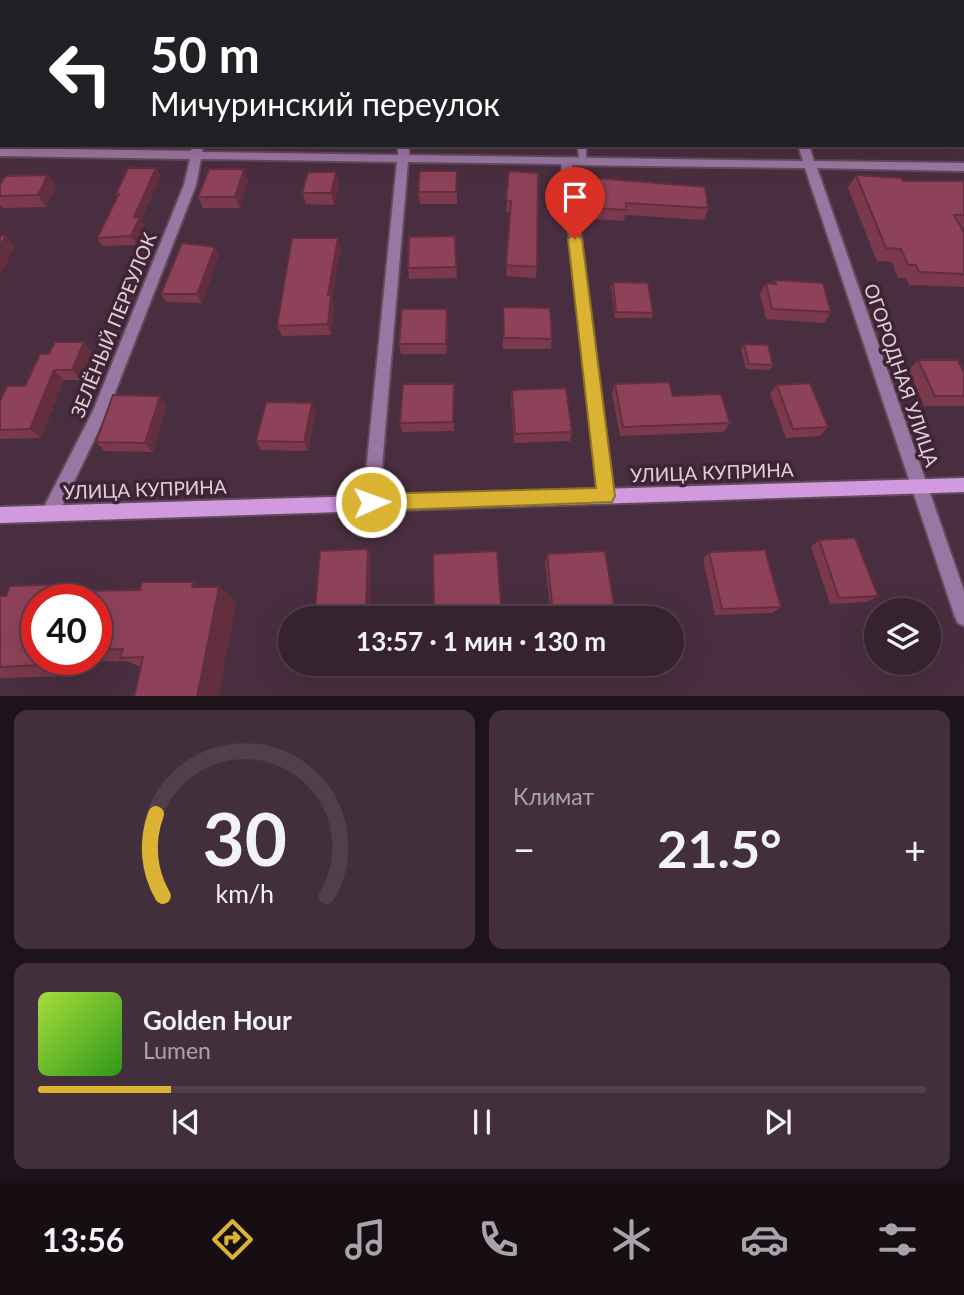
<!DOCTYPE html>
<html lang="ru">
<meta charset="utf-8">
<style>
body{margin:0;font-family:Lato,sans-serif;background:#422f3b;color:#f1f3f6;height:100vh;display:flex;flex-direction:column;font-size:26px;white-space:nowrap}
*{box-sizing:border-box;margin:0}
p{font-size:23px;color:#aaa4aa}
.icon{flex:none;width:38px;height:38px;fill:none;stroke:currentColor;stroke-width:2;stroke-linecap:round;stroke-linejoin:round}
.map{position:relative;height:696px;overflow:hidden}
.panel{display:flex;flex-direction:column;gap:14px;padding:14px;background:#1e131a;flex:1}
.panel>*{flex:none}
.banner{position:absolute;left:0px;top:0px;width:964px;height:147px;box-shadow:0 7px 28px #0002,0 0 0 2px #513f4b;background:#202124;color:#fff;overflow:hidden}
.buttons{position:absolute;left:864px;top:598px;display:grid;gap:14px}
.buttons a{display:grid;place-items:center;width:77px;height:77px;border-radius:50%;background:#37222f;box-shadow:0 7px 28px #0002,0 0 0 2px #513f4b;font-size:35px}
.speed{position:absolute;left:21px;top:584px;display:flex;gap:14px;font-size:35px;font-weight:700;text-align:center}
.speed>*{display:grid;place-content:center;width:91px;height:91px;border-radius:50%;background:#37222f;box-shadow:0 7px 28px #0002,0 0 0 2px #513f4b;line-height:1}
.speed .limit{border:10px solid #d22;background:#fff;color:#111}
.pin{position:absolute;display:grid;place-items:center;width:60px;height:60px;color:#fff;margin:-72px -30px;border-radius:50% 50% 50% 0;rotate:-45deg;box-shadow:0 0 7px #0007}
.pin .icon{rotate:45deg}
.me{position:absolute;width:77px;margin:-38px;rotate:88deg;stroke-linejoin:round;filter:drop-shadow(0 0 5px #0008)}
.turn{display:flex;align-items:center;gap:24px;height:147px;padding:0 35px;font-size:32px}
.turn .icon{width:91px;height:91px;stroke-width:2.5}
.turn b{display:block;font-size:49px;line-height:60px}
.big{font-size:52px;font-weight:700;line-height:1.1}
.panel .card{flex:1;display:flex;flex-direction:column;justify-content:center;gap:10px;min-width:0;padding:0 24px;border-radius:14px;background:#422f3b}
.panel .dial{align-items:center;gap:0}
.dial svg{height:182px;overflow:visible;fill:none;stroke:#513f4b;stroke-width:7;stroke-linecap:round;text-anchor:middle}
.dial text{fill:#f1f3f6;stroke:none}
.song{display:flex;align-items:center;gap:21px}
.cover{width:84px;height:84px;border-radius:10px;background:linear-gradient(135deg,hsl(80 70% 55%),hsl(110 70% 35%))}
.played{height:7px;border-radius:4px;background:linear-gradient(90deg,#dbb333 15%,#513f4b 15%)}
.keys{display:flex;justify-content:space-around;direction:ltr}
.heat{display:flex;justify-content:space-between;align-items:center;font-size:38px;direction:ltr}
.panel .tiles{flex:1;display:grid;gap:14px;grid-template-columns:1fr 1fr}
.card:last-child{grid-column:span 2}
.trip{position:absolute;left:278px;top:606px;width:406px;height:70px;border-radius:35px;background:#37222f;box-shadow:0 7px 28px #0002,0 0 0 2px #513f4b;font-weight:700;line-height:70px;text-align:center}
.dock{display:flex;height:112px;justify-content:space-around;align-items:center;background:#160e13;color:#aaa4aa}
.dock .icon{width:49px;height:49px}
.dock .selected{color:#dbb333}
.dock b{font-size:32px;color:#f1f3f6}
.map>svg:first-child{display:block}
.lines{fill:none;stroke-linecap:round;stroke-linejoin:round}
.lane-casing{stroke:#644b5b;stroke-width:4}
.street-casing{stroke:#644b5b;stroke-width:4}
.secondary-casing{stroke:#644b5b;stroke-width:4}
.lane{fill:#9a77a3;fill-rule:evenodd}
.street{fill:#9a77a3;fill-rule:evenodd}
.secondary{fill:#d19adf;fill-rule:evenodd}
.wall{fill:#7a394d;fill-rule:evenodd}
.shaded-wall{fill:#632e3e}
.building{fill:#8e4259;stroke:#632e3e;stroke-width:2}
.route{fill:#dbb333;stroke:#8e7421;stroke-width:2}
.labels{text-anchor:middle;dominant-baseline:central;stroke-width:7;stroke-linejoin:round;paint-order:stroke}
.street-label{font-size:19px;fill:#e1cfda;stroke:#3e2435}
</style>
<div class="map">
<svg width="964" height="697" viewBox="0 0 964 697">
<rect width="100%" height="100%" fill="#492e3f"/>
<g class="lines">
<!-- lane casing -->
<g class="lane-casing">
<path id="lane" d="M578 145H586V163L583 164 579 161Z"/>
</g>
<!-- street casing -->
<g class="street-casing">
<path id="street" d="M92 0H100L91 2Z
M418 0H426V2H418Z
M756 0H764V2H756Z
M0 131H2L0 140Z
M192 145H203L202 152 398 155V145H409V155L803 161 798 145H809L814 161 964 163V171L817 168 964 591V626L958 623 955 617 805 168 572 165 614 496 612 501 606 504 600 501 598 496 561 164 408 162 379 502 377 507 371 510 365 507 363 502 397 162 201 159 196 185 107 413 56 519 50 521 44 519 42 513 44 507 93 411 184 185 190 159 0 156V148L191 151Z"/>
</g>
<!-- secondary casing -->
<g class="secondary-casing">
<path id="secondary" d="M964 478V492L0 523V507Z"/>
</g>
<!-- lane -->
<use href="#lane" class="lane"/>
<!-- street -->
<use href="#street" class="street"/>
<!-- secondary -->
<use href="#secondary" class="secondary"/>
</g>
<!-- wall -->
<path class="wall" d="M0 0H65L2 2V81L0 83Z
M156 168 160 176 141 221 144 226 136 245 102 246 97 238 117 197 116 194Z
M457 171V204H420L418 192Z
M509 171 537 267 536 278 506 276 510 212H506Z
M336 172 339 184 334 205 306 204 302 193Z
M48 175 56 186 46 207 2 208 0 205V185Z
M856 175 903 181H964V228H961L964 233V287L909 285 906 278H898L892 262 877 261 848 188Z
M596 178 708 208 704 220 625 215 624 221 593 219 594 190Z
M248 180 240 208H203L198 197Z
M455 236 457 278 409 279 408 268Z
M341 249 332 299 334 306 331 335 282 336 277 326Z
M219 255 202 303 166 302 161 294Z
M775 280 831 312 824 323 766 319 760 294 766 283 773 284Z
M613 282 653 313 652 318H615L611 287Z
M503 307 552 339 551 349H503Z
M448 319 447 354H401L399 344Z
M84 342 92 352 81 380H64L41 438 0 439V430L25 386 49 354Z
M744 344 773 365 770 370 746 369 741 350Z
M918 360 964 373V406H924L909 370Z
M454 384V431L402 432 400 423Z
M615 384 673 396 730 423 724 432 620 436 612 393Z
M777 385 828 427 820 436 786 438 770 394Z
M512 390 572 432 570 441 514 443 511 400Z
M167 405 153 452 105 451 96 442Z
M316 412 308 451 261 450 256 441Z
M819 540 878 596 867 602 830 604 811 547Z
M709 552 781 607 772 613 715 615 703 559Z
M547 554 615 610 611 616 582 618H551L545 561Z
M371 556 369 613 320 616 315 610Z
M73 584 85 591 219 587 236 601 219 697H134L141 667 127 661 75 662 70 676 0 678V596ZM96 600V660H37Z
M501 605 500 611 435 614 434 608Z"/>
<!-- shaded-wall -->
<path class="shaded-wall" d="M52 0H65L64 2H50Z
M141 0H152L151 2H140Z
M2 60V81L0 83V62Z
M156 168 160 176 141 221 144 226 136 245 131 236 134 217Z
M244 169 248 180 240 208 235 197Z
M336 172 339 184 334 205 331 193Z
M48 175 56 186 46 207 38 195Z
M6 235 15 247 0 276V247Z
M338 238 341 249 332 299 334 306 331 335 328 324V295Z
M215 247 219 255 202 303 197 294Z
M447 309 448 319 447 354 446 344Z
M84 342 92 352 81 380 72 370Z
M54 370 64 380 41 438 30 429Z
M160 396 167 405 153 452 145 443Z
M312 403 316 412 308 451 304 442Z
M368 549 371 556 369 613 366 607Z
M193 582 212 596 192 587Z
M73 584 99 599 73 591Z
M219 587 236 601 219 697H197Z
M42 660H68L75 662 70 676 41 665Z"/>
<!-- building -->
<path class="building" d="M0 0H52L50 2H2V9H0Z
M113 0H141L140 2H112Z
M198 0H375V2H197Z
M591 0H735V2H591Z
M2 19V60L0 62V21Z
M128 168H156L134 217H140L131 236 97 238 119 194H116Z
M209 169H244L235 197H198Z
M420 171H457L456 192H418Z
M509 171 538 173 537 267 506 265 511 201 506 200Z
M308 172H336L331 193H302Z
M48 175 38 195 0 196V185L5 176Z
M856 175 902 178 903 181H964V215H954L964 233V274L919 272 916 265H908L901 249 886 248Z
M596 178 705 187 708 208 626 203V210L595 208Z
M6 235 0 247V236Z
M455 236 456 267 408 268 409 237Z
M292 238H338L328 295H331L328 324 277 326Z
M182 243 215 247 197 294H161Z
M775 280 823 283 831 312 772 309 766 283 776 284Z
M613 282 648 283 653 313 616 312Z
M503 307 550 308 552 339 504 338Z
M402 309H447L446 344H399Z
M55 342H84L72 370H54L30 429 0 430V401L7 386H25L40 354H49Z
M744 344 768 345 773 365 749 364Z
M918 360H958L964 373V396H935Z
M669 382 673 396 721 394 730 423 623 427 615 384Z
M810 383 828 427 793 429 777 385Z
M403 384H454L453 422 400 423Z
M566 388 572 432 515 434 512 390Z
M113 395 160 396 145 443 96 442Z
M266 402 312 403 304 442 256 441Z
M855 538 878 596 839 598 819 540Z
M368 549 366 607 315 610 320 551Z
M765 550 781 607 722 609 709 552Z
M497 551 501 605 434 608 433 554Z
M605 551 615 610 553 614 547 554Z
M142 582H193L192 587H219L197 697H134L143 657 120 658 123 649 96 650V600H37V660H42L41 665 0 667V596H6L10 586 73 584V591L140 590Z"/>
<!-- route -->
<path class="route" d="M575 233 582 239 615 496 612 502 371 511 364 509 362 502 364 496 371 494 596 488 568 239Z"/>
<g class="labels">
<!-- street labels -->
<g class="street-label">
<text transform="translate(113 325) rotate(-68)">ЗЕЛЁНЫЙ ПЕРЕУЛОК</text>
<text transform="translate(902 375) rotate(71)">ОГОРОДНАЯ УЛИЦА</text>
<text transform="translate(712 472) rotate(-2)">УЛИЦА КУПРИНА</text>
<text transform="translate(145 489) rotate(-2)">УЛИЦА КУПРИНА</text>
</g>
</g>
</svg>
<div class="buttons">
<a><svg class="icon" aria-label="layers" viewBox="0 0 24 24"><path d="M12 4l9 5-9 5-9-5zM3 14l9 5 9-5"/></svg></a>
</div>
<div class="speed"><div class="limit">40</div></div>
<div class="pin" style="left:575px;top:239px;background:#d93025"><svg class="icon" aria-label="arrive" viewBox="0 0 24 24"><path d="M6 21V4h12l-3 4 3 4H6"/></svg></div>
<svg class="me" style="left:371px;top:502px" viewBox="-20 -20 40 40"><circle r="17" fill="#dbb333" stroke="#fff" stroke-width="3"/><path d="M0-11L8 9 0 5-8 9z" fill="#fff"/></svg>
<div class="trip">13:57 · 1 мин · 130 m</div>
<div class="banner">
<div class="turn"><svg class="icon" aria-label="left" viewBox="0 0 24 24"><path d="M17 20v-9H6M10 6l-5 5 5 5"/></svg><div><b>50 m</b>Мичуринский переулок</div></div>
</div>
</div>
<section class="panel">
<div class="tiles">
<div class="card dial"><svg viewBox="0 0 100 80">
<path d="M14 69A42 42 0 1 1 86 69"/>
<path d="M14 69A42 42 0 0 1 11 33" stroke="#dbb333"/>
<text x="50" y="56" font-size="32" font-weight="700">30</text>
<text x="50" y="72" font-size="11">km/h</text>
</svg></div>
<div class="card"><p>Климат</p>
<div class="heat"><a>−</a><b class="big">21.5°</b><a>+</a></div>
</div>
<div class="card">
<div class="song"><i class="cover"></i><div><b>Golden Hour</b><p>Lumen</p></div></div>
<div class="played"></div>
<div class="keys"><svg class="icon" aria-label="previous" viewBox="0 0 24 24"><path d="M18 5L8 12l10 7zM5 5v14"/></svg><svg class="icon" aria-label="pause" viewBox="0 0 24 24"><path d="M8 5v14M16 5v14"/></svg><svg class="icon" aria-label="next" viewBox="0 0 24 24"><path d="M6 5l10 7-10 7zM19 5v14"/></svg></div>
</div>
</div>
</section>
<nav class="dock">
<b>13:56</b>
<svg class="icon selected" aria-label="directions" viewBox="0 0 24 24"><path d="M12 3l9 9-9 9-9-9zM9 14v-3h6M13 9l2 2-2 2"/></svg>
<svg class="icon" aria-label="music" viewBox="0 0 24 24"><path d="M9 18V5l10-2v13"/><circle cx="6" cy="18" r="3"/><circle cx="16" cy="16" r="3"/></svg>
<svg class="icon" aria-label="phone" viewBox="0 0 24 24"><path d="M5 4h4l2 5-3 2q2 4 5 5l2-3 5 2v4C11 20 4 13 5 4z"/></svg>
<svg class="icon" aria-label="climate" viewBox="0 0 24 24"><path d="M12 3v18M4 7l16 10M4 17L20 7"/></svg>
<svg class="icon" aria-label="car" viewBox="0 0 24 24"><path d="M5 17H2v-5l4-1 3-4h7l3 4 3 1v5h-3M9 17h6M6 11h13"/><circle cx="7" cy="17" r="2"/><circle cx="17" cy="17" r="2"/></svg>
<svg class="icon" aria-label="filters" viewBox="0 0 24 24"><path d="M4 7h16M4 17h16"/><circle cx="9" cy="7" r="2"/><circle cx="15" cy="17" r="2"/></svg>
</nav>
